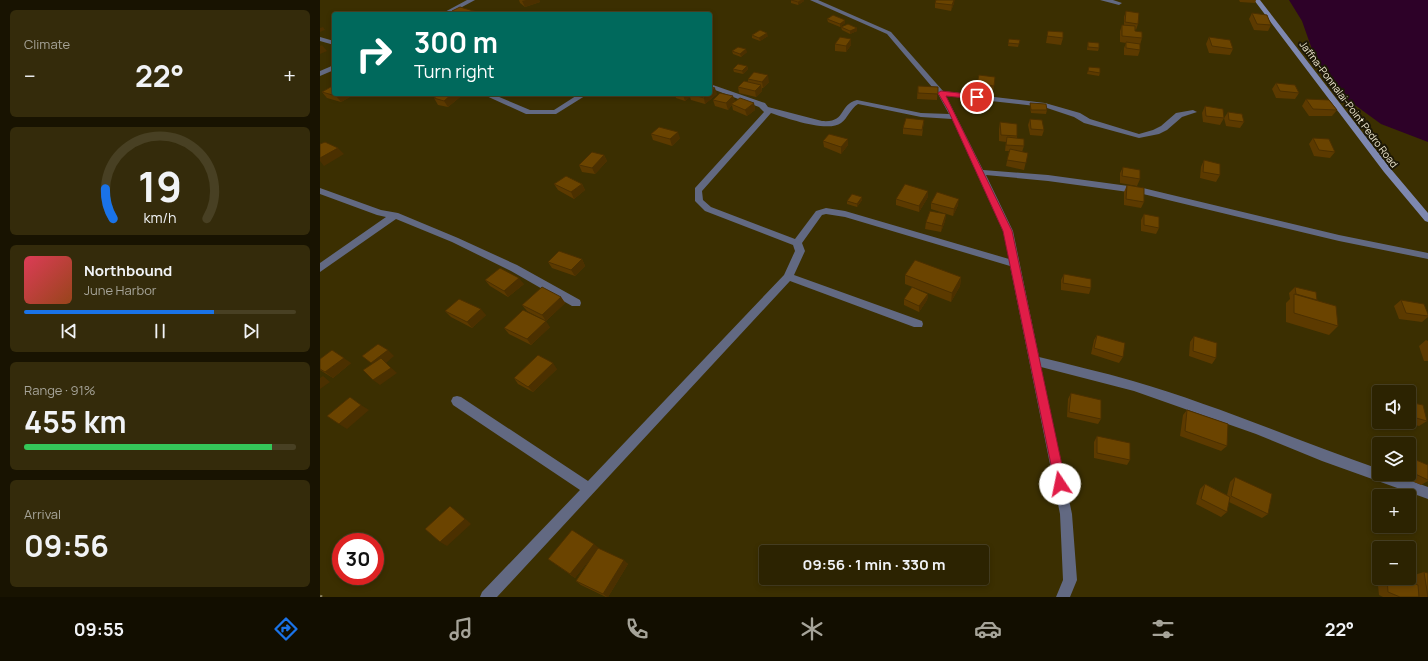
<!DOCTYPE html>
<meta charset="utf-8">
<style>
body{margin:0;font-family:Manrope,sans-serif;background:#342b0b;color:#f1f3f6;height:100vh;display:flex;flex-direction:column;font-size:15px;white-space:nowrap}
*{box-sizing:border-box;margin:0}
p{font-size:13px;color:#a6a499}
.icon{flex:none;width:22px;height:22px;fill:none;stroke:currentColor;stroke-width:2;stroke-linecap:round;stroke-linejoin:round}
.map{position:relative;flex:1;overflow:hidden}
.details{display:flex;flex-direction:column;gap:10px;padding:10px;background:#181301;width:320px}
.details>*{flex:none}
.hud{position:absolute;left:12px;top:12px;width:380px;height:84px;border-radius:4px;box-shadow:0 2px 6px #0003,0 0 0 1px #484023;background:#00695c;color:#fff;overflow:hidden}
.buttons{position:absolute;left:1052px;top:385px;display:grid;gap:8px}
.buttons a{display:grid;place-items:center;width:44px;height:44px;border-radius:4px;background:#2c2301;box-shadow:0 2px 6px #0003,0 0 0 1px #484023;font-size:20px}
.speed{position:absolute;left:12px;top:533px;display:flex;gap:8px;font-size:20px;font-weight:700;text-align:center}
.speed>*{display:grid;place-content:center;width:52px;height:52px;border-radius:50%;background:#2c2301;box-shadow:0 2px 6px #0003,0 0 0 1px #484023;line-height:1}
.speed .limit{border:6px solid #d22;background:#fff;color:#111}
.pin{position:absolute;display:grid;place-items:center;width:34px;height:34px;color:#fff;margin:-17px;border:2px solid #fff;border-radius:50%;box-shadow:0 1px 4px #0007}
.me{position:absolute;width:44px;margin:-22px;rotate:349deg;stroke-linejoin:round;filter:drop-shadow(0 0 3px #0008)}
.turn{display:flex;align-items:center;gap:14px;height:84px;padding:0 16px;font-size:18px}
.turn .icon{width:52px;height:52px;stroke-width:2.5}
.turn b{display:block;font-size:28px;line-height:34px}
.big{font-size:30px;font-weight:700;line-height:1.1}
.details .card{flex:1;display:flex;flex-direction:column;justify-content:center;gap:6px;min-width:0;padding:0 14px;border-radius:6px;background:#342b0b}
.details .dial{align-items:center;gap:0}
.dial svg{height:104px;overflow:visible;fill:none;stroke:#484023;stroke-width:7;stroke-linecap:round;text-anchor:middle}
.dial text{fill:#f1f3f6;stroke:none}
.song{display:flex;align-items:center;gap:12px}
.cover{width:48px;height:48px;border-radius:6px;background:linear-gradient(135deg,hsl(350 70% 55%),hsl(20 70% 35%))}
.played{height:4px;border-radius:2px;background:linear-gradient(90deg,#1a73e8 70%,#484023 70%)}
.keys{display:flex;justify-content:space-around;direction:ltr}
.heat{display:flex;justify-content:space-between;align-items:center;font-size:22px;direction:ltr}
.charge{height:6px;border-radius:3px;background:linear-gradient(90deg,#34c759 91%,#484023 0)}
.trip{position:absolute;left:439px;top:545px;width:230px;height:40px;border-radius:4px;background:#2c2301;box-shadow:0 2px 6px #0003,0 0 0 1px #484023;font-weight:700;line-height:40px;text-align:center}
.tab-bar{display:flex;height:64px;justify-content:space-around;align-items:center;background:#120e00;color:#a6a499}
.tab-bar .icon{width:28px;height:28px}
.tab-bar .selected{color:#1a73e8}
.tab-bar b{font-size:18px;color:#f1f3f6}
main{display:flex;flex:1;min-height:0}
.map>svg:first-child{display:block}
.water{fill:#2d0128}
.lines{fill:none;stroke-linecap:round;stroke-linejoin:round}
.path{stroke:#8e8461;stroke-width:3;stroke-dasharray:5 2.5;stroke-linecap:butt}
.minor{fill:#626982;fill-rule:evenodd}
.secondary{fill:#7e88b0;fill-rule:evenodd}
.wall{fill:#5c3a00}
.shaded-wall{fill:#4b3000}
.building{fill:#6b4400;stroke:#4b3000}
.route{fill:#e11d48;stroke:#92132f}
.labels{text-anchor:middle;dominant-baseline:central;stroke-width:4;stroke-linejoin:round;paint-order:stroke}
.far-street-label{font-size:10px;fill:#f0e9d2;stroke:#1d1806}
</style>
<main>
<section class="details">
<div class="card"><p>Climate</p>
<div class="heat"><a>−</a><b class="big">22°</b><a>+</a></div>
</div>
<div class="card dial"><svg viewBox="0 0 100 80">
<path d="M14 69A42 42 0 1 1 86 69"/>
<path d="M14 69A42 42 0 0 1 8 46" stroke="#1a73e8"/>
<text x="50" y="56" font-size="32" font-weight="700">19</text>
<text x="50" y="72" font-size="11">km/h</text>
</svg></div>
<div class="card">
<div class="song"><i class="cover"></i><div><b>Northbound</b><p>June Harbor</p></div></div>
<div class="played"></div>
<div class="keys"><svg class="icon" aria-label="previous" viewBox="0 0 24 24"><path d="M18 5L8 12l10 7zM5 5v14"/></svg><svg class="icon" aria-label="pause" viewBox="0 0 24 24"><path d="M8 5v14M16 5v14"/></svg><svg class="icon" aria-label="next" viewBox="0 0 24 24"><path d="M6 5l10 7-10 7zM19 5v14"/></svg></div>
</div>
<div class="card"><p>Range · 91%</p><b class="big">455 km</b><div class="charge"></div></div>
<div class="card"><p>Arrival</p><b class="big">09:56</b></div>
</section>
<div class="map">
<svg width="1108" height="597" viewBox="0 0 1108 597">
<rect width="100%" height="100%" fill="#3b2f01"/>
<!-- water -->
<path class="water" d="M969 0H1108V142L1061 124 1017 92 1000 72 982 21Z"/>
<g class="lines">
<!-- path -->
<path class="path" d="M0 596 2 597"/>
<!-- minor -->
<path class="minor" d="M147 0H155L129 14H121Z
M490 0H498L571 32 623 91 725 103 760 113 770 119 819 134 833 130 841 126 856 113 873 110 877 112 862 117 847 130 839 134 819 138 764 123 754 117 724 107 626 96 663 170 728 175 823 188 1019 235 1108 253V259L1019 241 823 194 728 181 666 175 693 231 719 357C751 365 782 372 813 381 896 405 978 441 1059 469V474H1072L1108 487V499L1002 461 936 434 814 391 721 367 752 514 757 580 750 597H736L743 580 740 514 690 266 525 217 506 214 502 215 482 243 485 251 474 275 602 321 603 324 602 327H594L470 281 177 597H160L162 592 260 490 133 405 131 401 133 397 137 396 141 397 268 481 464 275 475 251 473 245 385 211 375 201V188L444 112 439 107 390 88V84L445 103 448 107 502 121C527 123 518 105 537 100L601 113 629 114 618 94 567 34ZM538 104 601 117 632 119 683 231 689 259 525 211 506 208 496 211 475 239 391 207 383 200 382 191 451 113C466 118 508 133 521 123 528 118 530 109 538 104Z
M780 0H793L802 3 799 5Z
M0 37 14 41V45L0 41Z
M14 65V70L0 76V71Z
M162 94H172L210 110H234L259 94H268L236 114H206Z
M0 188 61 210 78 213 138 238 197 265 260 300 261 303 260 306H252L191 271 132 242 76 219 0 272V263L66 217 57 215 0 194Z"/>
<!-- secondary -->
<path class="secondary" d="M934 0H940L1070 168 1108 213V222L1105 221 1064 172Z"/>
</g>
<!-- wall -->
<path class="wall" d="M199 0H219L220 2 205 7 200 3Z
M471 0H484V1L478 5 471 3Z
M919 0H936L935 3 920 2Z
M615 3H634L631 11 615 8Z
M132 11 158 14H133Z
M806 11 818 24 816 30 815 29V31L822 38 820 45V50L818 56 804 55V48L806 43 800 42V31L802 25H804V17Z
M932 13 951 25 948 31 934 30 929 19Z
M507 19 525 20V23L520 27 508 22Z
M521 27 537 28V31L530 34 522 30Z
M728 31 743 38 741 45 726 43Z
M432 35 448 36 440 41 432 38Z
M889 37 913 49 910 55 889 53 886 44Z
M689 39 700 40 698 47 688 46Z
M768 42 779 48 778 51 767 50Z
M515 44 531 45 526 52 515 51Z
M412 51 427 52 421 57 413 54Z
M427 66 428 69 423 74 414 72 413 69Z
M769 67 780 73 779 76 767 74Z
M675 77 673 93 656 91 657 84Z
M428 79 449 82 443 88H442V91L436 97 419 93 418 87 428 82Z
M956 83 979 93 975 99 956 98 952 89Z
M598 86 618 87 617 100 597 99Z
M2 92 35 94 21 102 7 98Z
M120 94H138L140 97 128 107 118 105 114 98Z
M355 94H397L385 104 371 100 370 97 365 101 356 98Z
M413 96 415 102 434 103 435 110 427 116 413 110 412 105 408 110 395 106 393 100Z
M986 99 1017 110 1012 116H989L982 106Z
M710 103 727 110 726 114 711 113 710 106Z
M885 106 904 118 900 125 883 122 882 113Z
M908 112 924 122 920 128 906 126 904 118Z
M710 119 724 130 722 136 710 135 708 125Z
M604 120 602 136 583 134V128Z
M680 122 697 136V138L704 146 702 152 708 153 704 170 686 166 689 151H685L686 142 679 141V129Z
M331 134 360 138 352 146 333 140Z
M993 138 1015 152 1010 158 994 156 989 144Z
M503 141 528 145 521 154 504 147Z
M284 155 287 161 275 174 262 172 259 165Z
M884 160 900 175 896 182 880 178 881 167Z
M803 167 820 179 817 186 800 183V173Z
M234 184H262L265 190 254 199 238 190Z
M807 185 824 202 821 208 804 205V192Z
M608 191V197L599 212 576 205V199Z
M542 197V200L537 207 527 204V201Z
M611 203 638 205 633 216 611 209Z
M626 214 625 221 621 232 605 229 606 222Z
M824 214 839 228 836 234 821 231V220Z
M262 259 265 266 255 276 232 268 228 262Z
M744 274 771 288 769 294 741 290V280Z
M585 275 641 277 640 286 631 302 585 284Z
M165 280 204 284 188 297 170 286Z
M975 287 997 300 1018 326 1009 335 966 322V303L970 299 969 293Z
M608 294 607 300 599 312 584 305V299Z
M241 297 245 303 226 321 207 311 202 305Z
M1081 300 1108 314V317L1102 322 1079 319 1074 306Z
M125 311 166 315 152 328 131 317Z
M230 327 211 345 189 334 184 328Z
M777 335 803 357 799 363 771 354 774 340Z
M874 336 896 358 892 364 869 356 870 342Z
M1106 340 1108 341V361H1104L1099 346Z
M0 359 31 363 13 378 0 370Z
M237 369 213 392 198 384 194 378Z
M751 393 781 419 778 424 747 417 748 399Z
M1089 402 1107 421 1099 426 1083 422H1089Z
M867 410 907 446 901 451 860 436 863 415Z
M777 436 810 460 807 465 774 458V442Z
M1089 457 1108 465V481L1101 485 1078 475V474H1089Z
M915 477 948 514 942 518 909 502 907 512 901 517 876 504 880 489 885 484 907 495 910 482Z
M278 548 308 564 288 597H286L261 585 256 581 272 556 255 578 228 559Z
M1104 572 1108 597H1063L1059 595 1057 576H1059V578H1079L1096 584 1094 575Z"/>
<!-- shaded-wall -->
<path class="shaded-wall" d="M206 0H219L220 2 205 7 202 1Z
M482 0H484V1L478 5V2Z
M634 0H635L634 3 631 11 632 5Z
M525 20V23L520 27V24Z
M3 27 5 30 0 32V28Z
M537 28V31L530 34V31Z
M447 33 448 36 440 41 439 38Z
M531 39V45L526 52V46Z
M2 45 7 51 0 54V46Z
M426 49 427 52 421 57 420 54Z
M427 66 428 69 423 74 422 71Z
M448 75 449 82 443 88 442 82Z
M441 85 442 91 436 97 435 91Z
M395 88 397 94 385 104 384 98 388 94H390V92Z
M19 94H35L21 102 16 96Z
M132 94H138L140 97 128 107 124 101Z
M364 94H369L370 97 365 101 363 95Z
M413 96 415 102 411 104 412 105 408 110 406 103Z
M434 103 435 110 427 116 425 110Z
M358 132 360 138 352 146 350 139Z
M528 139V145L521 154V147Z
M18 148 24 154 4 166 0 161V158Z
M284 155 287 161 275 174 272 168Z
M262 184 265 190 254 199 251 192Z
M608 191V197L599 212V206Z
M542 197V200L537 207V204Z
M639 199 638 205 633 216 634 209Z
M626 214 625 221 621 232 622 226Z
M262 259 265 266 255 276 251 270Z
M641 277 640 286 631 302 632 293Z
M199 278 204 284 188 297 184 291Z
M608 294 607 300 599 312V306Z
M241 297 245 303 226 321 222 315Z
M161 309 166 315 152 328 147 322Z
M226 321 230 327 211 345 207 339Z
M68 350 74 356 66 363 77 373 60 385 53 380 58 369 51 363Z
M24 358 31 363 13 378 5 372Z
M233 363 237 369 213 392 208 387Z
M3 376 10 382 0 389V378Z
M41 405 49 410 27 429 19 424Z
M130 506 137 511 151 524 127 546 120 542Z
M274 544 279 548 255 578 250 574Z
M304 560 308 564 288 597H287L283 594Z"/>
<!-- building -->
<path class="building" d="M471 0H482L478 2Z
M616 0H634L632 5 615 3Z
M140 7 157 12 153 14H142L132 11Z
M806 11 819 13 818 24 805 22Z
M80 12 89 14H75Z
M932 13 947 15 951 25 937 24Z
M513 15 525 20 520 24 507 19Z
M528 24 537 28 530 31 521 27Z
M802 25 815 26V31L822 32V38L802 36Z
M440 30 447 33 439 38 432 35Z
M728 31 743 32V38L727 36Z
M520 37 531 39 526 46 515 44Z
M889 37 910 40 913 49 892 46Z
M689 39 700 40 699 44 688 43Z
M768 42 779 43V48L768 47Z
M806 42 820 44V50L806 48Z
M418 47 426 49 420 54 412 51Z
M418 64 427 66 422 71 413 69Z
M769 67 780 68V73L768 71Z
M434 72 448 75 442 82 428 79Z
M659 75 675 77 674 86 657 84Z
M424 81 441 85 435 91 418 87Z
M956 83 975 85 979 93 960 91Z
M14 85V94H19L16 96 2 92Z
M598 86 618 87V94L598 93Z
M390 87 395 88 390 92Z
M400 93 413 96 406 103 393 100Z
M120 94H132L124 101 114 98Z
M370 94H388L384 98Z
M420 98 434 103 425 110 411 104Z
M986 99 1009 100 1017 110 993 109Z
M710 103 726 104 727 110H711Z
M885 106 903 109 904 118 886 116Z
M908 112 922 114 924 122 909 120Z
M586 118 604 120 602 130 583 128Z
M710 119 722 120 724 130 711 129Z
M680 122 697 124V136L681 135Z
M339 127 358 132 350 139 331 134Z
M509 134 528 139 521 147 503 141Z
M687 137 704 139V146L686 145Z
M993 138 1009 139 1015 152 999 150Z
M5 142 18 148 0 158V144Z
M690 149 708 153 706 163 687 160Z
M272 152 284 155 272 168 259 165Z
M884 160 900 164V175L883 172Z
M803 167 820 170V179L802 176Z
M246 176 262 184 251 192 234 184Z
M585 184 608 191 599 206 576 199Z
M807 185 824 188V202L806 199Z
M617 192 639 199 634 209 611 203Z
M532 194 542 197 537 204 527 201Z
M610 211 626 214 622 226 606 222Z
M824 214 839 217V228L824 225Z
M239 251 262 259 251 270 228 262Z
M595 260 641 277 632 293 585 275Z
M180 268 199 278 184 291 165 280Z
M744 274 771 279V288L743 283Z
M222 287 241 297 222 315 202 305Z
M592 287 608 294 599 306 584 299Z
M975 287 996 292 997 300 976 294Z
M974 294 1016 306 1018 326 974 313Z
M139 299 161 309 147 322 125 311Z
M1081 300 1104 304 1108 314V316L1086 313Z
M203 310 226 321 207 339 184 328Z
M777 335 805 343 803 357 774 348Z
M874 336 897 343 896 358 873 351Z
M58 344 68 350 51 363 42 356Z
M12 350 24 358 5 372 0 369V359Z
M218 355 233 363 208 387 194 378Z
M61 358 71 368 53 380 43 370Z
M751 393 781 400V419L749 412Z
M30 397 41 405 19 424 7 416Z
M1089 402 1103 405 1107 421 1089 416Z
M867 410 908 424 907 446 865 431Z
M777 436 810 443V460L777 453Z
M1089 457 1108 465V480L1089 471Z
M915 477 952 494 948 514 911 496Z
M885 484 910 497 907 512 881 499Z
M130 506 145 519 120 542 105 529Z
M252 530 274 544 250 574 228 559Z
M278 548 304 560 283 594 256 581Z
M1104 572 1108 573V597Z
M1067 578H1079L1098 585 1099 597H1080L1068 592Z"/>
<!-- route -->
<path class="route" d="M621 91 657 95 660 97 657 99 626 96 692 231 746 484 744 487 740 489 736 487 735 484 683 231 628 110 618 93Z"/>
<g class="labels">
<!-- far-street labels -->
<g class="far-street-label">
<text transform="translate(1029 104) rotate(53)">Jaffna-Ponnalai-Point Pedro Road</text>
</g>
</g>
</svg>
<div class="buttons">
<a><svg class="icon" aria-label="sound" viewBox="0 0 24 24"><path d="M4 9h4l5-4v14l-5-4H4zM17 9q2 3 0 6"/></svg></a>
<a><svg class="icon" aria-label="layers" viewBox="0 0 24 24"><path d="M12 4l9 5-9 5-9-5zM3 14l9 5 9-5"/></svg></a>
<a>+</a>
<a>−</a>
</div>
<div class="speed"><div class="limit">30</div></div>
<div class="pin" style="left:657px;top:97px;background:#d93025"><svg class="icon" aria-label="arrive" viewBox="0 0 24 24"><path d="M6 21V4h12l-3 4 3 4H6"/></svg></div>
<svg class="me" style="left:740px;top:484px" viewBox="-20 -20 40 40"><circle r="19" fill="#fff"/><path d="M0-13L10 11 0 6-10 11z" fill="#e11d48"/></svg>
<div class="trip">09:56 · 1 min · 330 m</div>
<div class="hud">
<div class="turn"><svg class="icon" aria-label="right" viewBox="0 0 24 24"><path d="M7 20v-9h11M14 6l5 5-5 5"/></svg><div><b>300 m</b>Turn right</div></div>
</div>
</div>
</main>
<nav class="tab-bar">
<b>09:55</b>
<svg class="icon selected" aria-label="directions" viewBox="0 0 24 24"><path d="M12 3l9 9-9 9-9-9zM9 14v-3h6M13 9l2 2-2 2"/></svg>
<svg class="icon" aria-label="music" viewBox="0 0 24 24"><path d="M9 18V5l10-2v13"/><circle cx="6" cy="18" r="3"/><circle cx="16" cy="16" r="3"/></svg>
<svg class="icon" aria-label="phone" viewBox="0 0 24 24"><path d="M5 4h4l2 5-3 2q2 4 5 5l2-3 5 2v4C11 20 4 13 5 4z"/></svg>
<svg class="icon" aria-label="climate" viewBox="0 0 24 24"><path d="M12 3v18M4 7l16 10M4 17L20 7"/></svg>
<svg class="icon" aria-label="car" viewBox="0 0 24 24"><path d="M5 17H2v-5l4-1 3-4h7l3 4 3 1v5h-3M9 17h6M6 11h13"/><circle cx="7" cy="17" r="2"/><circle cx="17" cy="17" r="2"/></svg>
<svg class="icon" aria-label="filters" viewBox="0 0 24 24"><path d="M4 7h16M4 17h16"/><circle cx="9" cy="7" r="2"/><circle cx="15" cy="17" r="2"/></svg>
<b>22°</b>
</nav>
